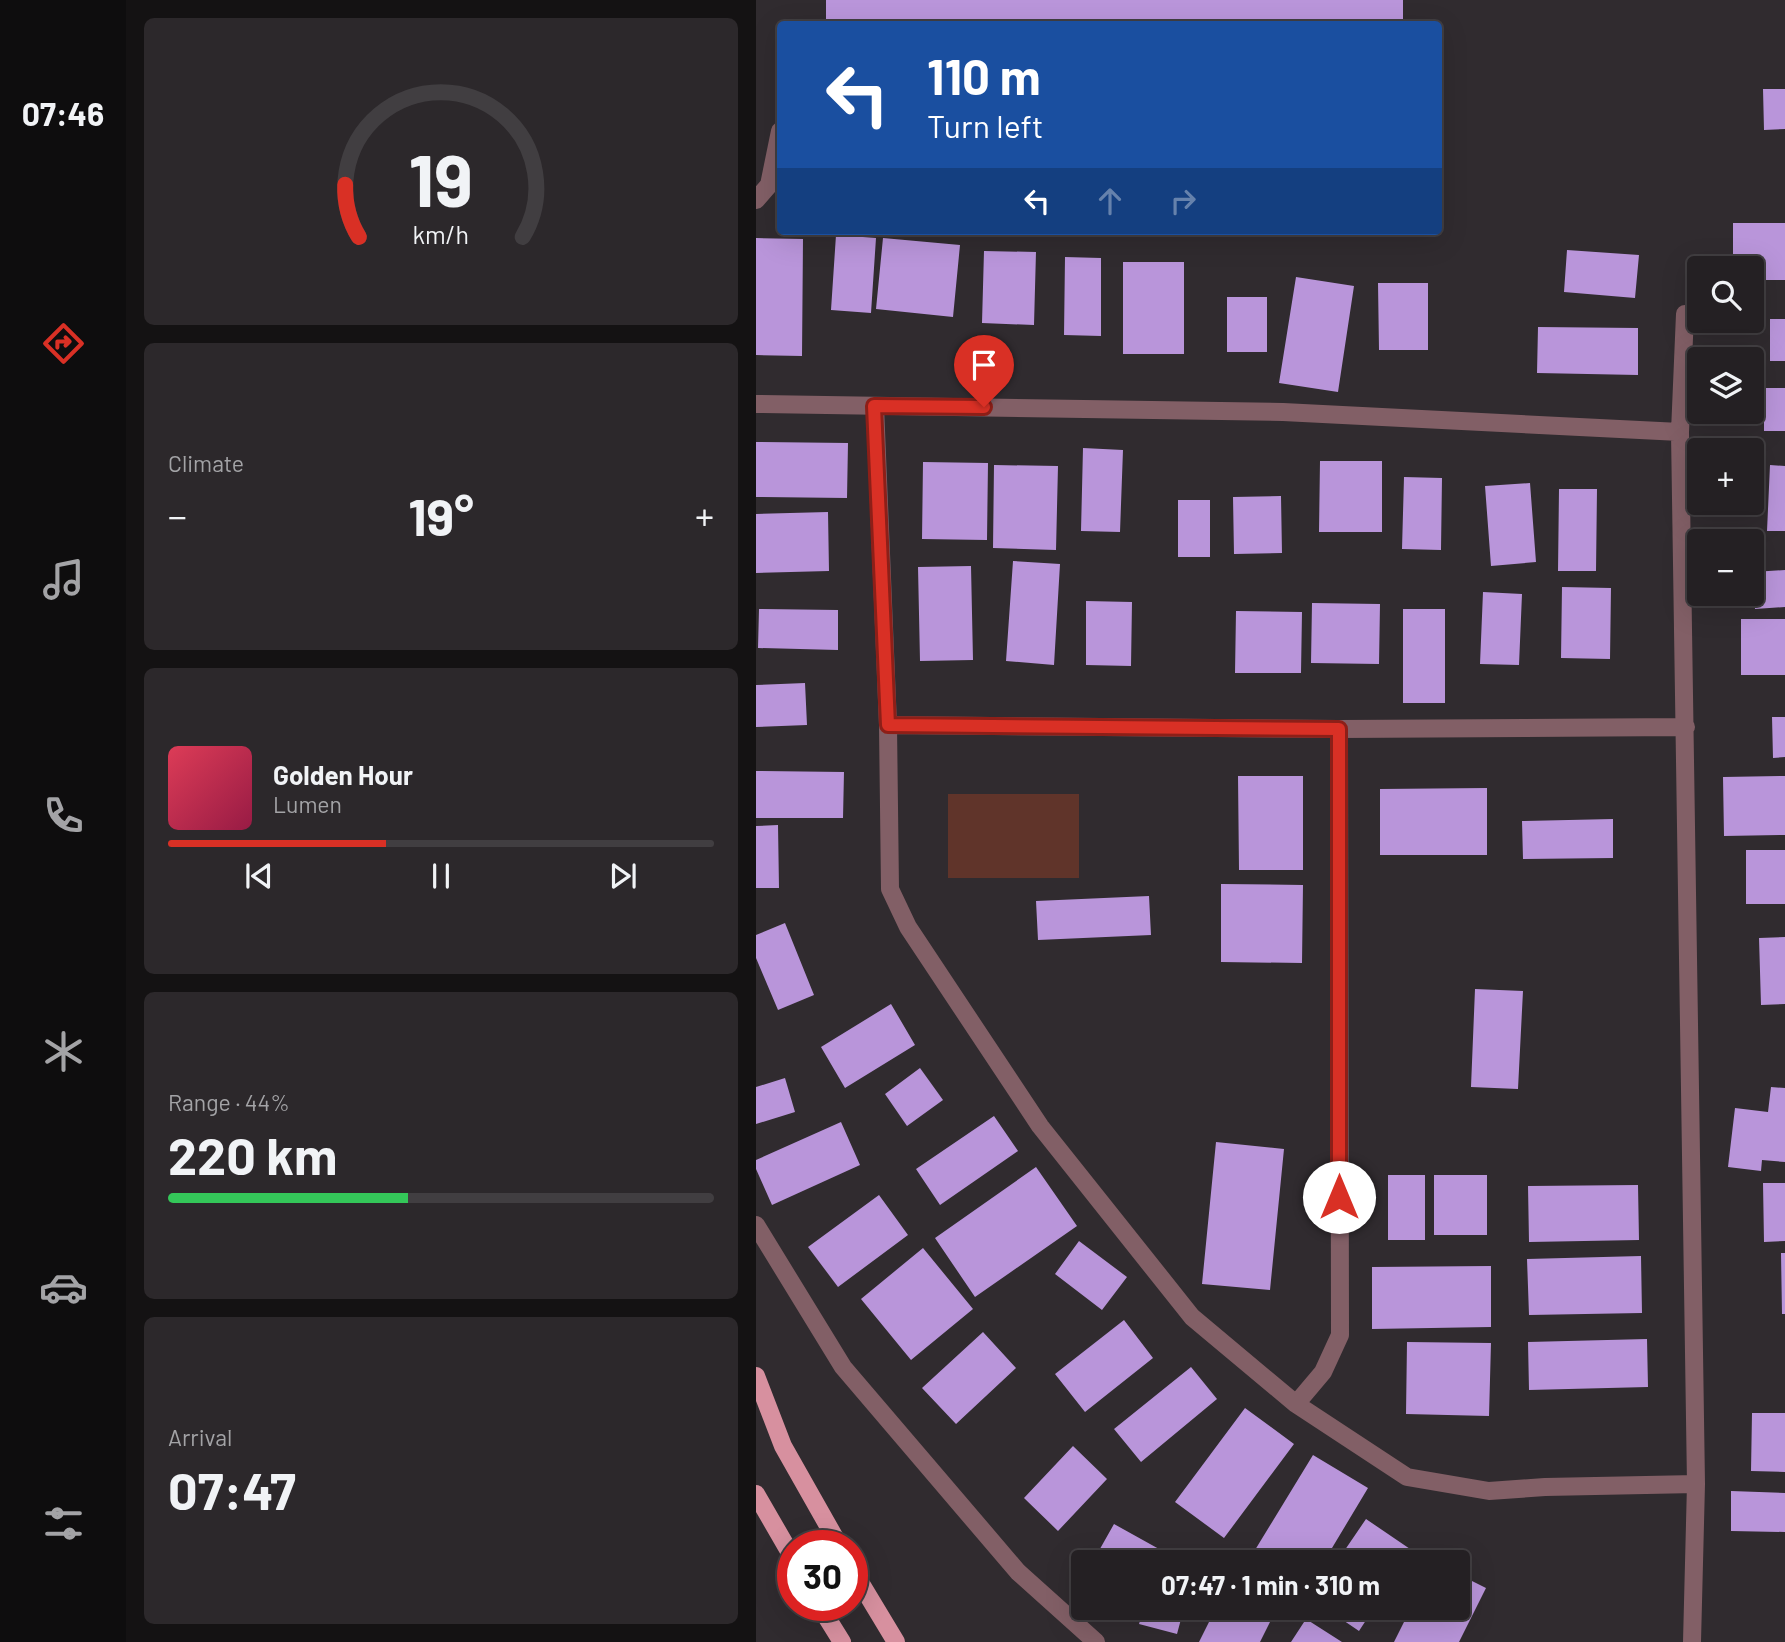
<!DOCTYPE html>
<meta charset="utf-8">
<style>
body{margin:0;font-family:Barlow,sans-serif;background:#2c282b;color:#f1f3f6;height:100vh;display:flex;flex-direction:column;font-size:26px;white-space:nowrap}
*{box-sizing:border-box;margin:0}
p{font-size:23px;color:#a3a3a6}
.icon{flex:none;width:38px;height:38px;fill:none;stroke:currentColor;stroke-width:2;stroke-linecap:round;stroke-linejoin:round}
.map{position:relative;flex:1;overflow:hidden}
.panel{display:flex;flex-direction:column;gap:18px;padding:18px;background:#141213;width:630px}
.panel>*{flex:none}
.banner{position:absolute;left:21px;top:21px;width:665px;height:214px;border-radius:7px;box-shadow:0 7px 28px #0002,0 0 0 2px #413e41;background:#1a4fa0;color:#fff;overflow:hidden}
.tools{position:absolute;left:931px;top:256px;display:grid;gap:14px}
.tools a{display:grid;place-items:center;width:77px;height:77px;border-radius:7px;background:#242023;box-shadow:0 7px 28px #0002,0 0 0 2px #413e41;font-size:35px}
.speed{position:absolute;left:21px;top:1530px;display:flex;gap:14px;font-size:35px;font-weight:700;text-align:center}
.speed>*{display:grid;place-content:center;width:91px;height:91px;border-radius:50%;background:#242023;box-shadow:0 7px 28px #0002,0 0 0 2px #413e41;line-height:1}
.speed .limit{border:10px solid #d22;background:#fff;color:#111}
.pin{position:absolute;display:grid;place-items:center;width:60px;height:60px;color:#fff;margin:-72px -30px;border-radius:50% 50% 50% 0;rotate:-45deg;box-shadow:0 0 7px #0007}
.pin .icon{rotate:45deg}
.me{position:absolute;width:77px;margin:-38px;rotate:0deg;stroke-linejoin:round;filter:drop-shadow(0 0 5px #0008)}
.turn{display:flex;align-items:center;gap:24px;height:147px;padding:0 35px;font-size:32px}
.turn .icon{width:91px;height:91px;stroke-width:2.5}
.turn b{display:block;font-size:49px;line-height:60px}
.lanes{display:flex;align-items:center;height:66px;padding:0 35px;background:#0003;justify-content:center;gap:35px;direction:ltr}
.lanes .off{opacity:.35}
.big{font-size:52px;font-weight:700;line-height:1.1}
.panel .card{flex:1;display:flex;flex-direction:column;justify-content:center;gap:10px;min-width:0;padding:0 24px;border-radius:10px;background:#2c282b}
.panel .dial{align-items:center;gap:0}
.dial svg{height:182px;overflow:visible;fill:none;stroke:#413e41;stroke-width:7;stroke-linecap:round;text-anchor:middle}
.dial text{fill:#f1f3f6;stroke:none}
.song{display:flex;align-items:center;gap:21px}
.cover{width:84px;height:84px;border-radius:10px;background:linear-gradient(135deg,hsl(350 70% 55%),hsl(340 70% 35%))}
.played{height:7px;border-radius:4px;background:linear-gradient(90deg,#d93025 40%,#413e41 40%)}
.keys{display:flex;justify-content:space-around;direction:ltr}
.heat{display:flex;justify-content:space-between;align-items:center;font-size:38px;direction:ltr}
.charge{height:10px;border-radius:5px;background:linear-gradient(90deg,#34c759 44%,#413e41 0)}
.trip{position:absolute;left:315px;top:1550px;width:399px;height:70px;border-radius:7px;background:#242023;box-shadow:0 7px 28px #0002,0 0 0 2px #413e41;font-weight:700;line-height:70px;text-align:center}
main{display:flex;flex:1;min-height:0}
.menu{display:flex;flex-direction:column;width:126px;justify-content:space-around;align-items:center;background:#0e0d0e;color:#a3a3a6}
.menu .icon{width:49px;height:49px}
.menu .current{color:#d93025}
.menu b{font-size:32px;color:#f1f3f6}
.map>svg:first-child{display:block}
.green{fill:#60342a}
.building{fill:#b995da}
.lines{fill:none;stroke-linecap:round;stroke-linejoin:round}
.minor{stroke:#825f66;stroke-width:18}
.major{stroke:#d7909f;stroke-width:18}
.route-casing{stroke:#8d1f18;stroke-width:18}
.route{stroke:#d93025;stroke-width:12}
</style>
<main>
<nav class="menu">
<b>07:46</b>
<svg class="icon current" aria-label="directions" viewBox="0 0 24 24"><path d="M12 3l9 9-9 9-9-9zM9 14v-3h6M13 9l2 2-2 2"/></svg>
<svg class="icon" aria-label="music" viewBox="0 0 24 24"><path d="M9 18V5l10-2v13"/><circle cx="6" cy="18" r="3"/><circle cx="16" cy="16" r="3"/></svg>
<svg class="icon" aria-label="phone" viewBox="0 0 24 24"><path d="M5 4h4l2 5-3 2q2 4 5 5l2-3 5 2v4C11 20 4 13 5 4z"/></svg>
<svg class="icon" aria-label="climate" viewBox="0 0 24 24"><path d="M12 3v18M4 7l16 10M4 17L20 7"/></svg>
<svg class="icon" aria-label="car" viewBox="0 0 24 24"><path d="M5 17H2v-5l4-1 3-4h7l3 4 3 1v5h-3M9 17h6M6 11h13"/><circle cx="7" cy="17" r="2"/><circle cx="17" cy="17" r="2"/></svg>
<svg class="icon" aria-label="filters" viewBox="0 0 24 24"><path d="M4 7h16M4 17h16"/><circle cx="9" cy="7" r="2"/><circle cx="15" cy="17" r="2"/></svg>
</nav>
<section class="panel">
<div class="card dial"><svg viewBox="0 0 100 80">
<path d="M14 69A42 42 0 1 1 86 69"/>
<path d="M14 69A42 42 0 0 1 8 46" stroke="#d93025"/>
<text x="50" y="56" font-size="32" font-weight="700">19</text>
<text x="50" y="72" font-size="11">km/h</text>
</svg></div>
<div class="card"><p>Climate</p>
<div class="heat"><a>−</a><b class="big">19°</b><a>+</a></div>
</div>
<div class="card">
<div class="song"><i class="cover"></i><div><b>Golden Hour</b><p>Lumen</p></div></div>
<div class="played"></div>
<div class="keys"><svg class="icon" aria-label="previous" viewBox="0 0 24 24"><path d="M18 5L8 12l10 7zM5 5v14"/></svg><svg class="icon" aria-label="pause" viewBox="0 0 24 24"><path d="M8 5v14M16 5v14"/></svg><svg class="icon" aria-label="next" viewBox="0 0 24 24"><path d="M6 5l10 7-10 7zM19 5v14"/></svg></div>
</div>
<div class="card"><p>Range · 44%</p><b class="big">220 km</b><div class="charge"></div></div>
<div class="card"><p>Arrival</p><b class="big">07:47</b></div>
</section>
<div class="map">
<svg width="1029" height="1642" viewBox="0 0 1029 1642">
<rect width="100%" height="100%" fill="#302b2f"/>
<!-- green -->
<path class="green" d="M192 794H323V878H192Z"/>
<!-- building -->
<path class="building" d="M70 0H647V24H70Z
M1007 89H1029V129L1008 130Z
M977 223H1029V280H996V268H977Z
M80 235 120 238 115 313 75 310Z
M0 238 47 239 46 356 0 355Z
M127 238 204 245 197 317 120 309Z
M811 250 883 255 879 298 808 292Z
M228 251 280 252 278 325 226 323Z
M309 257 345 258V336L308 335Z
M367 262H428V354H367Z
M540 277 598 286 582 392 523 383Z
M622 283H672V350H623Z
M471 297H511V352H471Z
M1014 319H1029V361H1014Z
M782 327 882 328V375L781 373Z
M1008 388H1029V431H1008Z
M0 442 92 443 91 498 0 497Z
M327 448 367 450 364 532 325 531Z
M564 461H626V532H563Z
M167 462 232 463 231 540 166 539Z
M238 465 302 466 300 550 237 548Z
M1014 465 1029 466V531H1011Z
M648 477 686 478 685 550 646 549Z
M774 483 780 562 735 566 729 486Z
M803 489H841L840 571H802Z
M525 496 526 553 478 554 477 497Z
M422 500H454V557H422Z
M72 512 73 571 0 573V514Z
M257 561 304 564 298 665 250 661Z
M215 566 217 660 164 661 162 567Z
M1029 570V607L999 609 997 572Z
M806 587 855 588 854 659 805 658Z
M727 592 766 594 763 665 724 664Z
M330 601 376 602 375 666 330 665Z
M556 603 624 604 623 664 555 663Z
M3 609 82 610V650L2 648Z
M647 609H689V703H647Z
M480 611 546 612 545 673H479Z
M985 619H1029V675H985Z
M49 683 51 725 0 727V685Z
M1016 717H1029V757L1017 758Z
M0 771 88 772 87 818H0Z
M482 776H547V870H483Z
M1029 776V835L968 836 967 777Z
M731 788V855H624V789Z
M857 819V858L767 859 766 821Z
M22 825 23 888H0V826Z
M990 850H1029V904H990Z
M465 884 547 885 546 963 465 962Z
M393 896 395 935 282 940 280 901Z
M29 923 58 995 22 1010 0 958V935Z
M1029 937V1004L1005 1005 1003 938Z
M719 989 767 991 762 1089 715 1087Z
M135 1004 159 1045 89 1088 65 1047Z
M164 1068 187 1100 151 1126 129 1094Z
M29 1078 39 1112 0 1124V1087Z
M1015 1087 1029 1088V1162L1006 1160 1005 1171 972 1167 979 1108 1012 1112Z
M238 1116 262 1151 184 1205 160 1169Z
M85 1122 104 1165 16 1205 0 1169V1160Z
M460 1142 528 1149 514 1290 446 1284Z
M280 1167 321 1226 219 1297 179 1238Z
M632 1175H669V1240H632Z
M678 1175H731V1235H678Z
M1007 1183H1029V1241L1008 1242Z
M882 1185 883 1240 773 1242 772 1186Z
M123 1195 152 1235 82 1287 52 1247Z
M323 1241 371 1277 346 1310 299 1274Z
M167 1248 217 1309 155 1360 105 1299Z
M1025 1253H1029V1314H1026Z
M885 1256 886 1313 773 1315 771 1259Z
M735 1266V1327L616 1329V1267Z
M368 1320 397 1358 329 1412 299 1374Z
M227 1332 260 1368 200 1424 166 1388Z
M891 1339 892 1387 773 1390 772 1342Z
M651 1342 735 1343 733 1416 650 1414Z
M435 1367 461 1399 385 1462 358 1429Z
M489 1408 538 1444 468 1538 419 1502Z
M996 1413H1029V1472L995 1471Z
M317 1446 351 1479 302 1531 268 1498Z
M557 1455 612 1488 567 1563H519L499 1550Z
M975 1491 1029 1493V1532L975 1531Z
M610 1519 657 1551 649 1563H580Z
M358 1524 403 1549 396 1563H336Z
M702 1574 730 1588 703 1642H638L655 1608H702Z
M388 1608H428L421 1634 383 1624Z
M460 1608H517L520 1610 504 1642H443Z
M569 1608H618L603 1631Z
M550 1619 586 1642H535Z"/>
<g class="lines">
<!-- minor -->
<path class="minor" d="M0 200 13 185 24 131
M0 404 527 412 924 432 940 1484 936 1642
M119 406 132 725 134 889 152 927 284 1126 436 1317 540 1404 651 1477 733 1491 789 1487 940 1484
M924 432 929 314
M132 725 583 729 930 727
M0 1225 87 1367 262 1572 340 1642
M540 1404 567 1372 584 1335 583 729"/>
<!-- major -->
<path class="major" d="M0 1376 27 1446 83 1545
M0 1494 37 1558
M96 1569 140 1642
M63 1605 86 1642"/>
</g>
<g class="lines">
<!-- route casing -->
<g class="route-casing">
<path id="route" d="M228 407 118 406 132 725 583 729V1197"/>
</g>
<!-- route -->
<use href="#route" class="route"/>
</g>
</svg>
<div class="tools">
<a><svg class="icon" aria-label="search" viewBox="0 0 24 24"><circle cx="10" cy="10" r="6"/><path d="M15 15l6 6"/></svg></a>
<a><svg class="icon" aria-label="layers" viewBox="0 0 24 24"><path d="M12 4l9 5-9 5-9-5zM3 14l9 5 9-5"/></svg></a>
<a>+</a>
<a>−</a>
</div>
<div class="speed"><div class="limit">30</div></div>
<div class="pin" style="left:228px;top:407px;background:#d93025"><svg class="icon" aria-label="arrive" viewBox="0 0 24 24"><path d="M6 21V4h12l-3 4 3 4H6"/></svg></div>
<svg class="me" style="left:583px;top:1197px" viewBox="-20 -20 40 40"><circle r="19" fill="#fff"/><path d="M0-13L10 11 0 6-10 11z" fill="#d93025"/></svg>
<div class="trip">07:47 · 1 min · 310 m</div>
<div class="banner">
<div class="turn"><svg class="icon" aria-label="left" viewBox="0 0 24 24"><path d="M17 20v-9H6M10 6l-5 5 5 5"/></svg><div><b>110 m</b>Turn left</div></div>
<div class="lanes"><svg class="icon" aria-label="left" viewBox="0 0 24 24"><path d="M17 20v-9H6M10 6l-5 5 5 5"/></svg><svg class="icon off" aria-label="ahead" viewBox="0 0 24 24"><path d="M12 20V5M6 11l6-6 6 6"/></svg><svg class="icon off" aria-label="right" viewBox="0 0 24 24"><path d="M7 20v-9h11M14 6l5 5-5 5"/></svg></div>
</div>
</div>
</main>
